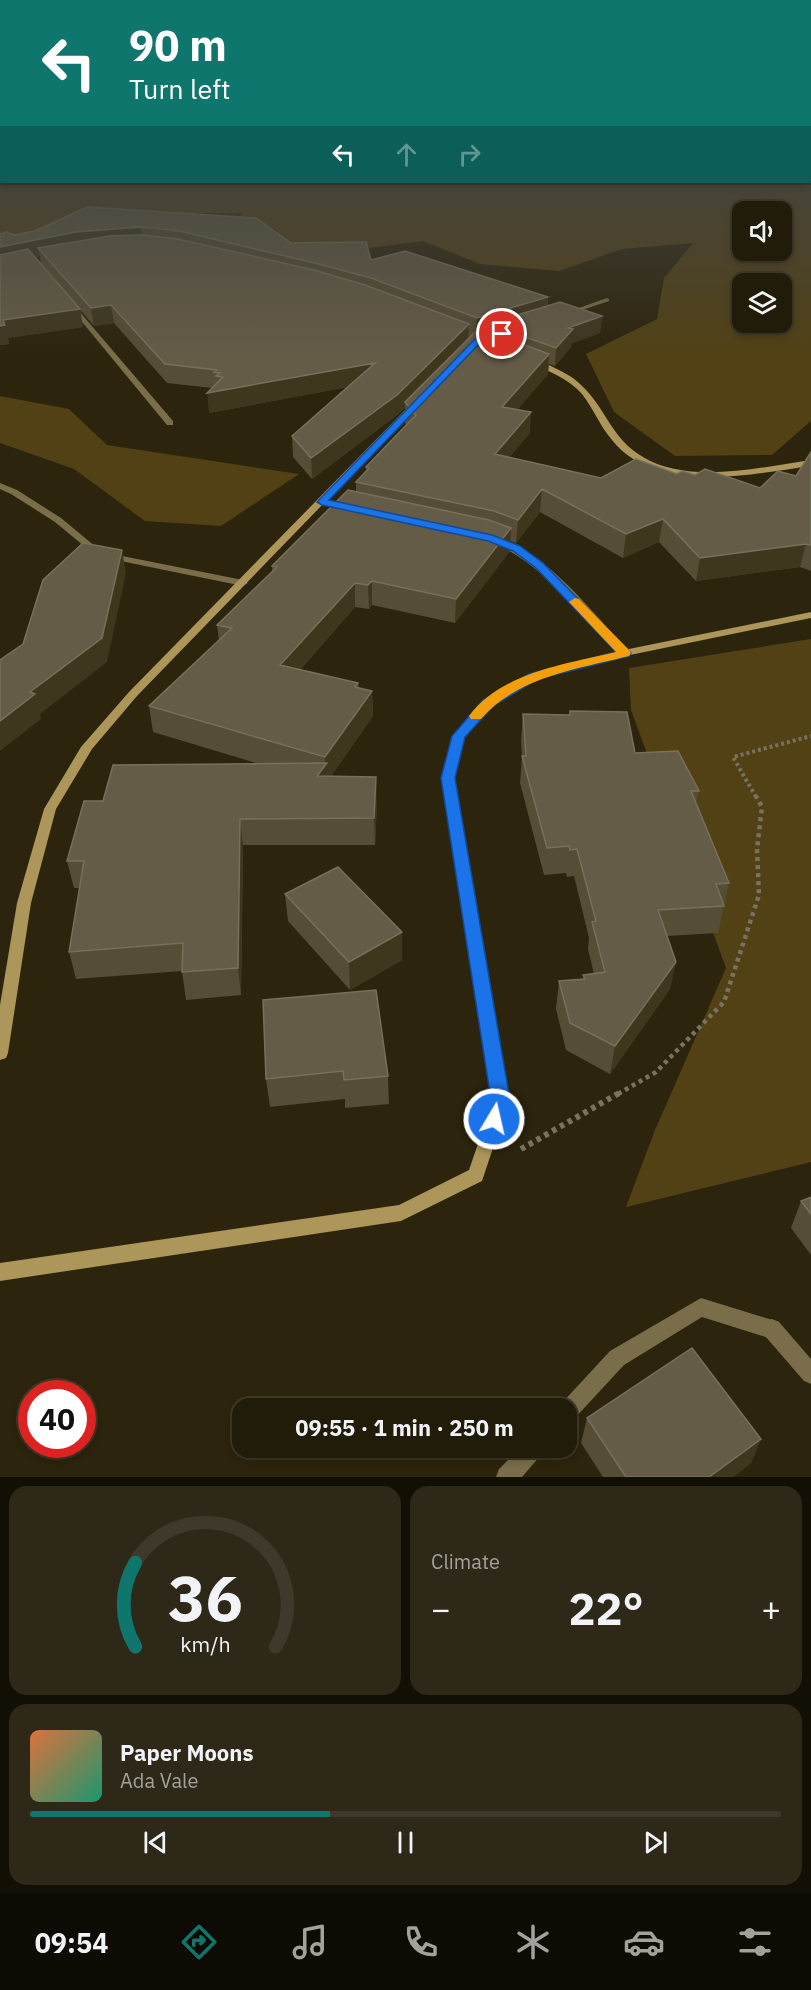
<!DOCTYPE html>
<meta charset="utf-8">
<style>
body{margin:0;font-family:"IBM Plex Sans",sans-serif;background:#2d2817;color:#f1f3f6;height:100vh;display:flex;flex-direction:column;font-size:22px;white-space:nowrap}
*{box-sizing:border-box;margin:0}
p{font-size:20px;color:#a2a19c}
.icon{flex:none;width:33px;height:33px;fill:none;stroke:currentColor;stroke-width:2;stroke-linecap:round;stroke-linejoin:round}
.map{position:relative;height:1477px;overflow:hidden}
.details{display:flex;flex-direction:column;gap:9px;padding:9px;background:#120f05;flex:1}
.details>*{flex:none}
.hud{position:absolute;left:0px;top:0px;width:812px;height:183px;box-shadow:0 3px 9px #0003,0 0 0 2px #3e392a;background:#0f766e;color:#fff;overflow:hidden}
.tools{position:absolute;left:732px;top:201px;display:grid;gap:12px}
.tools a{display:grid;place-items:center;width:60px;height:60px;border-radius:12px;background:#211b09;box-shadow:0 3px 9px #0003,0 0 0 2px #3e392a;font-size:30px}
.speed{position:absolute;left:18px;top:1380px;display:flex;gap:12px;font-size:30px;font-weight:700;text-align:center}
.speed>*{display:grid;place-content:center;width:78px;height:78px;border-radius:50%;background:#211b09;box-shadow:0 3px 9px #0003,0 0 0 2px #3e392a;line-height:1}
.speed .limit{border:9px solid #d22;background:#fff;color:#111}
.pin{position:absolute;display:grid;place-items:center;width:51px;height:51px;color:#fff;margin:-26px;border:3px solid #fff;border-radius:50%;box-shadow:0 2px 6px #0007}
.me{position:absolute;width:66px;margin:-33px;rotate:9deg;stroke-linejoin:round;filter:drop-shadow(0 0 4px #0008)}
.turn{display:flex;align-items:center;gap:21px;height:126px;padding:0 30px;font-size:27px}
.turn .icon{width:78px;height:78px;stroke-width:2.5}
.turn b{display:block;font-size:42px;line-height:51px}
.lanes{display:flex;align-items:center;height:57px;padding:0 30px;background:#0003;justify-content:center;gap:30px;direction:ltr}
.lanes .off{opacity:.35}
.big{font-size:45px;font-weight:800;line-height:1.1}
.details .tile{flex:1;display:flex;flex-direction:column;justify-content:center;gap:9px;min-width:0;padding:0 21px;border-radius:18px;background:#2d2817}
.details .dial{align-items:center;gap:0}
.dial svg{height:156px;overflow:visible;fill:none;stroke:#3e392a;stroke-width:7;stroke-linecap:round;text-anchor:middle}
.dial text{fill:#f1f3f6;stroke:none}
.song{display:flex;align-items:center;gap:18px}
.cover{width:72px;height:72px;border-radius:9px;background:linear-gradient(135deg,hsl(20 70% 55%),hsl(160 70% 35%))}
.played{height:6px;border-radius:3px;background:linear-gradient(90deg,#0f766e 40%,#3e392a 40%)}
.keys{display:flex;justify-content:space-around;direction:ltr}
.heat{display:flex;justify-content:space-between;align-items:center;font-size:33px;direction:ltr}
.details .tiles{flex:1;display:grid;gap:9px;grid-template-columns:1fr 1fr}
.tile:last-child{grid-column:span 2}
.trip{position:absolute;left:232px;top:1398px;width:345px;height:60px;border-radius:18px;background:#211b09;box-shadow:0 3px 9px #0003,0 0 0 2px #3e392a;font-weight:800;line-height:60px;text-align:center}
.tabs{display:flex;height:96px;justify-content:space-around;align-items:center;background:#0d0b04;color:#a2a19c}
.tabs .icon{width:42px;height:42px}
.tabs .selected{color:#0f766e}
.tabs b{font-size:27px;color:#f1f3f6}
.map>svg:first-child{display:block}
.green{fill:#514115;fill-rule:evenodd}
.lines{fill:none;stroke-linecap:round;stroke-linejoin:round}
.path-far2{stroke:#79725f;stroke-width:4;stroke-dasharray:3 3;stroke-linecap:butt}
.path-far1{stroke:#79725f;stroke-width:4.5;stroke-dasharray:4 4;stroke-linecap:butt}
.path{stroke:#79725f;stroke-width:6;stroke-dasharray:4.5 4.5;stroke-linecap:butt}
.lane{fill:#7a6d49;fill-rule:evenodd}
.street{fill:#7a6d49;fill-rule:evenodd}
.secondary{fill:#ac965a;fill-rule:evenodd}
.wall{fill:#554d35}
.shaded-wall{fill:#3f361e}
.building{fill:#645c46;stroke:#77705b;stroke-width:1.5}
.route{fill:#1a73e8;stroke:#114b97;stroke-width:1.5}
.slow{fill:#f59e0b}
</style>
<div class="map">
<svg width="811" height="1477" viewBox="0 0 811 1477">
<rect width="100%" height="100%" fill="#2c240c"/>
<!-- green -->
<path class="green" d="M0 151 2 182H810L811 151V421L772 455 675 456 614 412 586 354 657 319 664 278 693 243 622 249 559 271 480 264 423 241 324 254 223 245 242 213H138L0 244ZM742 212H782V250H742ZM742 284H782V322H742Z
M0 396 69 409 107 445 299 474 221 526 145 521 74 469 0 443Z
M811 639V1162L626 1207 655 1130 726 968 631 710 629 668Z"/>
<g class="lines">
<!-- path-far2 -->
<path class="path-far2" d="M756 797 733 757 811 736"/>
<!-- path-far1 -->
<path class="path-far1" d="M618 1094 656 1072 724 1002 759 895 757 849 762 807 756 796"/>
<!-- path -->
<path class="path" d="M521 1149 621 1092"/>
<!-- lane -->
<path class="lane" d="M0 483 17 490 61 518 102 552 243 580 248 583 243 586 96 556 55 522 11 494 0 489Z
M772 1319 779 1322 811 1359V1384L804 1381 765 1336 762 1329 765 1322Z"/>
<!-- street -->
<path class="street" d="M607 298 609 299V301L567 315 562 314Z
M69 304H73L173 421V425H167L69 306Z
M322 499 350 505 352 507 347 510 319 504V500Z
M496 537C548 553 592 612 628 651L629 653 628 655H620C581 613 546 568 493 542V538Z
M701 1298 779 1322 782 1329 779 1336 772 1339 702 1317 624 1365 574 1419 567 1422V1408H558L560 1405 610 1351Z
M520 1448H545L541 1455 522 1477H496L499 1469Z"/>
<!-- secondary -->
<path class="secondary" d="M531 360C539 360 546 364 553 367 563 372 573 377 580 384 606 407 610 438 643 457 689 485 761 467 811 460V466C751 474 657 496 612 440 600 426 593 408 582 394 569 379 549 371 531 364Z
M411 404 418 406 137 696 92 749 56 809 31 903 8 1053 6 1058 0 1060V1005L17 903 44 809 81 747 129 692Z
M811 612V618L625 656 537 679 492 705 465 737 454 778 509 1100 482 1181 401 1221 0 1281V1263L399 1205 469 1170 493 1100 442 778 455 733 484 701 529 675 624 650Z"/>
</g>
<!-- wall -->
<path class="wall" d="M87 207 291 243 548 297V306L602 316 600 333 572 343 571 347 555 366 549 364 548 374 517 410 530 433 509 457 601 478 677 474 695 475 760 488 796 476 811 452V571L800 567 696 581 659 542 623 558 540 512 516 543 511 541 510 551 455 623 372 605 369 609 355 607 300 670 358 683 359 688 372 691 373 716 331 776 377 803 375 845H243L241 995 186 1000 182 971 76 979 69 952 80 888H74L67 861 103 801 259 764 153 732 149 706 219 641 217 625 272 572V566L356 492V482L366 471V467L406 425 405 423V408L397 415 312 479 293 457 292 436 347 387 209 413 212 388 167 383 114 323 94 326 41 264 40 256 35 257 80 309 83 327 8 338 9 344 0 345V234L14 235 35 231Z
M570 711 635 753 699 791 696 803 729 883 718 933 667 936 670 989 610 1074 566 1050 556 1009 559 981 583 979V975L594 974 588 949 589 938 574 876 567 877 566 873 544 875 520 783 522 757 521 740 523 714 569 715Z
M285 894 402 960 350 990 288 921Z
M263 1000 388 1076 389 1104 345 1108V1099L270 1107 266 1079Z
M811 1197V1255L791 1228 801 1201Z
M587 1418 761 1439 751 1463 733 1477H603L581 1443Z"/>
<!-- shaded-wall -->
<path class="shaded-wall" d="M141 227 143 243 38 248 40 256 0 264V247L76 232Z
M548 297 547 315 488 324V333L476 337 477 318Z
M111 305 114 323 94 326 91 308Z
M80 309 83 327 8 338 9 344 0 345V326L3 320Z
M602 316 600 333 572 343 571 347 555 366 556 348 568 328Z
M469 324 468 343 405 402V408L397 415 312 479 311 458Z
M549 354 548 374 501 428 502 407Z
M375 363V382L209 413 207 393Z
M531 412 530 433 494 476 495 454Z
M542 489 540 512 516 543 518 520Z
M663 519 659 542 623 558 626 534Z
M511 528 510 551 455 623 456 599Z
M806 544 800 567 696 581 700 558Z
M122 550 126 573 107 662 40 714 41 719 0 751V721L30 692Z
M372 581V605L369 609 368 585Z
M355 583V607L282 690 280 665Z
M372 691 373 716 328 781 317 776 325 766V757Z
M376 777 377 803 375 845 374 818Z
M240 819 243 845 241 995 238 968Z
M402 932V960L350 990 349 962Z
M676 962 670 989 610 1074 615 1046Z
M761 1439 751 1463 733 1477H709Z"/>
<!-- building -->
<path class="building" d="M87 207 256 218 291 243 366 242 371 260 405 251 548 297 477 318 371 278 319 264 179 231 141 227 76 232 0 247V234L7 232 14 235 35 231Z
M141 235 178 239 314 270 365 285 469 324 397 395 311 458 292 436 375 363 207 393 223 377 216 376 220 373 214 372 217 370 165 364 111 305 91 308 38 248 110 236Z
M28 249 80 309 3 320 5 325 0 326V255Z
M560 302 602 316 568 328 573 329 556 348 488 324Z
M479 328 549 354 502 407 531 412 495 454 601 478 636 459 677 474 682 471 695 475 705 469 760 488 778 471 796 476 811 452V545L806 544 700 558 663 519 626 534 542 489 518 520 494 511 356 482 369 468 366 467 416 415 405 402Z
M348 490 489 520 511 528 456 599 372 581 368 585 355 583 280 665 358 683 355 687 372 691 325 757 149 706 232 628 217 625 277 567 272 566Z
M83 543 122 550 102 638 30 692 35 694 0 721V660L23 644 43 580Z
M570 711 627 712 635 753 678 751 699 791H691L729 883 716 884 724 906 658 910 676 962 615 1046 570 1023 559 981 585 979 583 975 605 972 592 922 596 921 577 849 570 850 569 846 547 848 522 756H526L523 714 570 715Z
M327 763 317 776 376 777 374 818 240 819 238 968 182 972 183 943 69 952 84 861H67L84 801H103L113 765Z
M338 867 402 932 349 962 285 894Z
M376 990 388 1076 344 1080 343 1071 266 1079 263 1000Z
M811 1197V1214L801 1201Z
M692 1348 761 1439 709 1477H626L587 1418Z"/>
<!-- sky -->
<linearGradient id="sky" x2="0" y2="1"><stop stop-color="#181407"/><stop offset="0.42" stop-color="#454540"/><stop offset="1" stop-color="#454540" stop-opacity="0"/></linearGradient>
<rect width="811" height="357" fill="url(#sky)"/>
<!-- route -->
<path class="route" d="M502 332 506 334 505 336 481 342 329 500 492 535 520 546 543 563 631 653 629 656 538 679 493 706 465 737 455 778 510 1100 501 1125 494 1127 488 1125 485 1119 491 1100 441 778 452 736 483 700 529 674 616 652 536 568 513 551 488 541 322 505 317 502 475 339Z"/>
<!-- slow -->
<path class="slow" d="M575 598 579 599 629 650 631 653 629 656C577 669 517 677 481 719H471L469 716C502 672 566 664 616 652L571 604 569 602Z"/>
</svg>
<div class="tools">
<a><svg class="icon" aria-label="sound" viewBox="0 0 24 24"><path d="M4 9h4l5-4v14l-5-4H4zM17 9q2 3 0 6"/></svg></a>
<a><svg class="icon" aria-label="layers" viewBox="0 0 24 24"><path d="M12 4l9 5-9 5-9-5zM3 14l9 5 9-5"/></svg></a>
</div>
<div class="speed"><div class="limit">40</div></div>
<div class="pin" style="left:502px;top:334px;background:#d93025"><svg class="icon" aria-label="arrive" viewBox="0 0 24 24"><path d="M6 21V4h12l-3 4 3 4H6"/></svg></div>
<svg class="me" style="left:494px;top:1119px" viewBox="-20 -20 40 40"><circle r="17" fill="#1a73e8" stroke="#fff" stroke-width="3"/><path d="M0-11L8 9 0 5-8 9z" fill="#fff"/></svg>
<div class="trip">09:55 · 1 min · 250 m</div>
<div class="hud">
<div class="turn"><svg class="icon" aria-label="left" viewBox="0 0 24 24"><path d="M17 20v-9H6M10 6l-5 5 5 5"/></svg><div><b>90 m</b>Turn left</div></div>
<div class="lanes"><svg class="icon" aria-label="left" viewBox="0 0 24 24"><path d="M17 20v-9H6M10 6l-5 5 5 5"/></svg><svg class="icon off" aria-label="ahead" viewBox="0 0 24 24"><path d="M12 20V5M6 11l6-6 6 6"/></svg><svg class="icon off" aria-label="right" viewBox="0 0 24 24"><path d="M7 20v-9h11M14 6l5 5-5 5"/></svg></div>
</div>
</div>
<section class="details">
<div class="tiles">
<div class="tile dial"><svg viewBox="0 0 100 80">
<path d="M14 69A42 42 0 1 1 86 69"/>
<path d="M14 69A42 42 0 0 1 14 26" stroke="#0f766e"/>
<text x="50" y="56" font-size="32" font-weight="700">36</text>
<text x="50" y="72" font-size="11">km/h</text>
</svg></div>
<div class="tile"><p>Climate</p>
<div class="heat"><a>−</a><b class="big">22°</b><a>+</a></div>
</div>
<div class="tile">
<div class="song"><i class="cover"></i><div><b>Paper Moons</b><p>Ada Vale</p></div></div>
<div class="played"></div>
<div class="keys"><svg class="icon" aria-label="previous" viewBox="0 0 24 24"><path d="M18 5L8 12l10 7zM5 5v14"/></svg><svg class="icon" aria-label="pause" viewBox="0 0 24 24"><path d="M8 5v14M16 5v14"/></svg><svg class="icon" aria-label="next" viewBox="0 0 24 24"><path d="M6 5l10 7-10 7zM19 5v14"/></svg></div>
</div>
</div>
</section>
<nav class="tabs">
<b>09:54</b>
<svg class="icon selected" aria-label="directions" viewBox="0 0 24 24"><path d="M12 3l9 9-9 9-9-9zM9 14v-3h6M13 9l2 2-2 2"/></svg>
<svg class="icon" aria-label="music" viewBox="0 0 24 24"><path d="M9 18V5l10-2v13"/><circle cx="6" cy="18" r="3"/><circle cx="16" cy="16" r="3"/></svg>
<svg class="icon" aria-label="phone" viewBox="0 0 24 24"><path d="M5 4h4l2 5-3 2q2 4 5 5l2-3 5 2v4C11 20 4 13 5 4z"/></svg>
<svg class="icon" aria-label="climate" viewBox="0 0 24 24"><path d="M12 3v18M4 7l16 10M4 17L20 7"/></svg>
<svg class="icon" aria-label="car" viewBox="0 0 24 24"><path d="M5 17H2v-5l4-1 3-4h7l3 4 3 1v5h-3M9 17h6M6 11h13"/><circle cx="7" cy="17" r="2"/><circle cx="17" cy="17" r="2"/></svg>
<svg class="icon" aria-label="filters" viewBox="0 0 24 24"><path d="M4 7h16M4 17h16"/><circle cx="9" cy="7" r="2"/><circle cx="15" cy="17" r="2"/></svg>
</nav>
